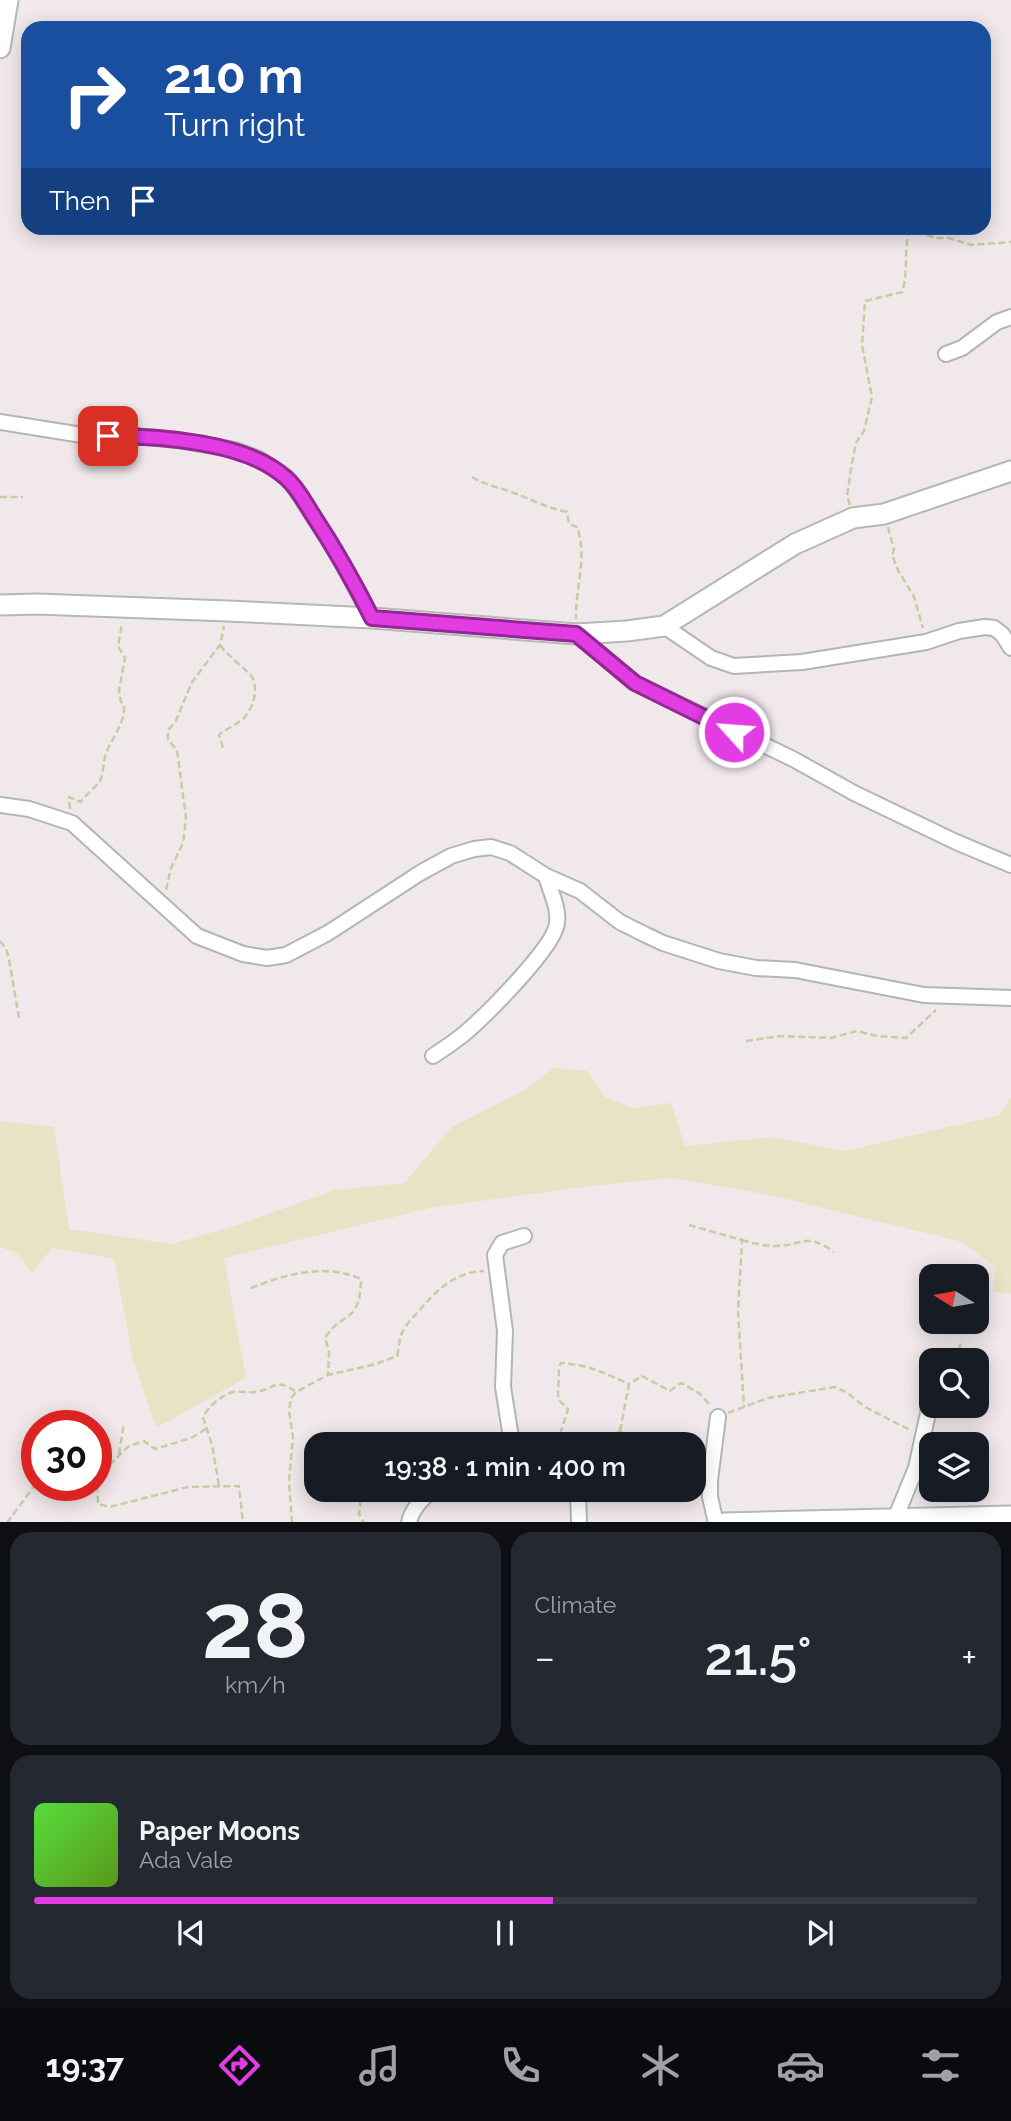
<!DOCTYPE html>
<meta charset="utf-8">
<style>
body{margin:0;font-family:Raleway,sans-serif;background:#242831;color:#f1f3f6;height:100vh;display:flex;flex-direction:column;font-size:26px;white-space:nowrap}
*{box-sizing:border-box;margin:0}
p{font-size:23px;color:#9ea1a6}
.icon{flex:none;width:38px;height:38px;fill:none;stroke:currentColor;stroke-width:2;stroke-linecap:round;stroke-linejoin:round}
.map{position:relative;height:1522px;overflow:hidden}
.side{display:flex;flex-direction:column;gap:10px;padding:10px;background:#0d0f14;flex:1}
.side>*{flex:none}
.banner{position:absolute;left:21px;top:21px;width:970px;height:214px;border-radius:21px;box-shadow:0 4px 18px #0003;background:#1a4fa0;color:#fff;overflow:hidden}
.needle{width:46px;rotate:281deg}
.fabs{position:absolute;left:919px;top:1264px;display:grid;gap:14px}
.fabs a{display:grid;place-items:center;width:70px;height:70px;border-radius:14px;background:#171b24;box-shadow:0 4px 18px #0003;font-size:35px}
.speed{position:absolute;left:21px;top:1410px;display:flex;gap:14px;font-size:35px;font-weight:700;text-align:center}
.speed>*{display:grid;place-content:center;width:91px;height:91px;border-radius:50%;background:#171b24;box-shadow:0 4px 18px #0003;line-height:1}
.speed .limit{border:10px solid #d22;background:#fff;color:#111}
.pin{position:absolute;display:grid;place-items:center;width:60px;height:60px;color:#fff;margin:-30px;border-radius:14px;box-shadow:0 4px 10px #0006}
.me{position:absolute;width:77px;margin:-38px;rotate:296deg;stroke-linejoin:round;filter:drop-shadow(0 0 5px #0008)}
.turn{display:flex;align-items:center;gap:24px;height:147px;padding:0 28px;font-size:32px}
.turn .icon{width:91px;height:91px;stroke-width:2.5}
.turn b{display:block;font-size:49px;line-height:60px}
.then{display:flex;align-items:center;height:66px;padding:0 28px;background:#0003;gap:14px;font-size:26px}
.big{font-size:52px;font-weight:600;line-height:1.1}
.side .card{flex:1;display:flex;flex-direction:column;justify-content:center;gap:10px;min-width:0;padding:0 24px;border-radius:21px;background:#242831}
.side .dial{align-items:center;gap:0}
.dial b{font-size:91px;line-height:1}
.song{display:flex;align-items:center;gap:21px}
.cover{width:84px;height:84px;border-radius:10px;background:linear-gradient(135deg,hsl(110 70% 55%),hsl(90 70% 35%))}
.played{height:7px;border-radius:4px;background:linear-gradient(90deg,#e23ce3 55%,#363941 55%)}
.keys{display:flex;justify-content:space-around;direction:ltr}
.heat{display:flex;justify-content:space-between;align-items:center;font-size:38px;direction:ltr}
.side .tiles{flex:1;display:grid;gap:10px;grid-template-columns:1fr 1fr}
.card:last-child{grid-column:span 2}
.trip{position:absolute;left:304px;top:1432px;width:402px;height:70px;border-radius:21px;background:#171b24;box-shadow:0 4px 18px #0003;font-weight:600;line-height:70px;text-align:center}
.tabs{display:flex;height:112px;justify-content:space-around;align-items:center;background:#090b0e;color:#9ea1a6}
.tabs .icon{width:49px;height:49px}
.tabs .current{color:#e23ce3}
.tabs b{font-size:32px;color:#f1f3f6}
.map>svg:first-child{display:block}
.green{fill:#e7e4c6}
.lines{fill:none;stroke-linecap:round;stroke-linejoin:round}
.street-casing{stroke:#b0b7b4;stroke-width:18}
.secondary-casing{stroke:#b2bab6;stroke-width:23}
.path{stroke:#c5cda3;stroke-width:2.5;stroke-dasharray:7 3.5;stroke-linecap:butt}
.street{stroke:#fff;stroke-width:14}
.secondary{stroke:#fff;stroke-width:19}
.route-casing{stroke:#932794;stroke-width:18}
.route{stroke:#e23ce3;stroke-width:12}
</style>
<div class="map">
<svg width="1011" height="1523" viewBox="0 0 1011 1523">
<rect width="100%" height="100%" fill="#f1e8eb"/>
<!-- green -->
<path class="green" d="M554 1068 588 1071 603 1096 633 1108 671 1103 685 1146 772 1137 845 1151 1000 1115 1011 1096V1294L993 1291 996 1267 962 1242 770 1195 670 1178 591 1186 435 1207 224 1258 246 1378 156 1428 133 1359 114 1259 52 1248 32 1273 17 1253 0 1247V1121L54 1127 69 1229 172 1244 240 1224 335 1190 404 1183 452 1127 525 1090Z"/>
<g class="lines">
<!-- street casing -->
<g class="street-casing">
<path id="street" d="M946 354 962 348 997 322 1011 317
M0 422 82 435 135 436 178 440 235 450 259 459 286 477 295 488 335 550 372 618
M664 626 711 658 734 666 802 662 926 642 959 631 985 627 994 628 1002 634 1011 648
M576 634 635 683 793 759 854 793 956 842 1011 865
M0 805 29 809 72 823 197 936 243 954 267 958 286 955 328 933 420 873 451 856 474 849 491 847 510 853 546 876 580 891 620 922 646 935 663 943 719 961 756 968 795 970 924 995 1011 998
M433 1056C444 1049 454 1042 464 1034 484 1017 555 947 557 923 559 907 550 891 546 876
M512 1444 503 1387 505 1331 495 1255 502 1243 524 1236
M578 1489 579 1523
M895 1519 916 1468 930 1404
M409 1523C411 1510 424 1495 436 1489
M716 1523 710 1497V1480L718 1417"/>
</g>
<!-- secondary casing -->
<g class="secondary-casing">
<path id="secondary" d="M0 48 8 0
M0 605 37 604 228 611 372 618 576 634 627 631 664 626 795 544 853 518 884 514 1011 471
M724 1523 1011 1516"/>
</g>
<!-- path -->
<path class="path" d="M919 228 923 233 935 238H949L971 245 1011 242
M472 477C484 484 495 487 509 491 529 498 546 508 567 512L569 524 577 527C588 557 575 588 576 619
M0 497H23
M850 505 847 496 851 469 856 443 864 431 872 397 862 345 865 301 902 292C909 271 903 249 910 228
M888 527 894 550 892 555 898 570 914 597 923 628
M220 645C226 654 249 672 252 677 259 690 253 709 243 719 236 725 227 728 219 735L224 751
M70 809 69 797 81 802C86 794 95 788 100 781 104 772 103 762 106 753 113 736 125 724 124 705L121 702 119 690 125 658 118 646 122 624
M166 890 171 868 183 843 186 818 177 750 168 740V730L175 723 192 682 220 645 224 626
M0 941 6 949 9 959 19 1018
M746 1041 781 1036 831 1038 857 1031 877 1036 906 1038 936 1010
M689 1225 742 1240 738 1312 744 1407
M742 1240C752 1243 764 1246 775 1246 804 1246 804 1231 834 1252
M251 1288C286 1274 325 1263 361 1279 360 1326 343 1309 325 1338L329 1351 328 1375
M955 1360 962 1340
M728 1413 768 1398 835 1387 846 1392 865 1407 912 1431
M206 1429 191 1438 155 1449 144 1441 129 1446 106 1468 97 1481 98 1504 110 1507 188 1487 239 1486 243 1523
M620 1431 629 1384 642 1376 670 1391 681 1383 699 1393 711 1406
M557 1444 568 1409 558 1399 559 1367 561 1363C590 1365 604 1373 629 1384
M598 1444 620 1431 636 1438 640 1444
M119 1454 124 1423
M219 1485 212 1445 203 1417C209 1406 220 1396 233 1392 240 1391 248 1393 255 1392 276 1390 274 1376 296 1392
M362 1489 359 1514 364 1523
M7 1523 37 1482
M292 1523 289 1481 293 1437 289 1411 291 1398 296 1392 328 1375 376 1364 397 1356C399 1349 399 1341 401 1335 405 1325 411 1320 417 1313 436 1291 454 1272 484 1271"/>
<!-- street -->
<use href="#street" class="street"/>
<!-- secondary -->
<use href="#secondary" class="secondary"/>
</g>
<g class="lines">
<!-- route casing -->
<g class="route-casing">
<path id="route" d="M108 436C159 436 248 442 286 478 297 487 304 501 311 512 334 547 354 582 372 618L576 634 635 683 734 732"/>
</g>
<!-- route -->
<use href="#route" class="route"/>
</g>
</svg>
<div class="fabs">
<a><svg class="needle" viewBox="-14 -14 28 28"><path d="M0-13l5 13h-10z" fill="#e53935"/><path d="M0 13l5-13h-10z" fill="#9ea1a6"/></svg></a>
<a><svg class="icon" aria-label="search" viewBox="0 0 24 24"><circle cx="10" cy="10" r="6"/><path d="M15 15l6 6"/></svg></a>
<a><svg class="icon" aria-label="layers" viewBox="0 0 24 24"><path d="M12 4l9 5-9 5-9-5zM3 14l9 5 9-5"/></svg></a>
</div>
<div class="speed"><div class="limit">30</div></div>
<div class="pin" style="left:108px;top:436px;background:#d93025"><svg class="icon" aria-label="arrive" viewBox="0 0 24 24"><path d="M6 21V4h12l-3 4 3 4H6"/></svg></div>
<svg class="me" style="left:734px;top:732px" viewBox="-20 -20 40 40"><circle r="17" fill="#e23ce3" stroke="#fff" stroke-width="3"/><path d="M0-11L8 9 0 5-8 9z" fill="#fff"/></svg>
<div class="trip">19:38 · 1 min · 400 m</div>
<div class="banner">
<div class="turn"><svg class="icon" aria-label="right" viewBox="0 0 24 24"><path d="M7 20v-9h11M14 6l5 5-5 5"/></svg><div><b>210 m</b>Turn right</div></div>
<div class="then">Then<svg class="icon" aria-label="arrive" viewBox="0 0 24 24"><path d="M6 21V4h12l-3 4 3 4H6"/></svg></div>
</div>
</div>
<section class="side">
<div class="tiles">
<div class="card dial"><b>28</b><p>km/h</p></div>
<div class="card"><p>Climate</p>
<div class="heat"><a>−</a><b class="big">21.5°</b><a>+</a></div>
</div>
<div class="card">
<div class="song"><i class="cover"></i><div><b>Paper Moons</b><p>Ada Vale</p></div></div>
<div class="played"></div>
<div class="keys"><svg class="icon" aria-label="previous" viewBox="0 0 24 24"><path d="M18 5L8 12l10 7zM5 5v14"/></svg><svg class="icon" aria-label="pause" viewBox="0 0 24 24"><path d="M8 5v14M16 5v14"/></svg><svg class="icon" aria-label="next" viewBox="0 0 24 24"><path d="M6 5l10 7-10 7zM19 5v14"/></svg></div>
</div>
</div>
</section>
<nav class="tabs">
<b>19:37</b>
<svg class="icon current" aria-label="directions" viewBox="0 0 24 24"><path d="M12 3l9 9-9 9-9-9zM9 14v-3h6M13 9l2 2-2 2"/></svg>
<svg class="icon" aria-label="music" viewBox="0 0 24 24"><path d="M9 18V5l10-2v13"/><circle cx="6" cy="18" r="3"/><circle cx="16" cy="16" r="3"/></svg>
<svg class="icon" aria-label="phone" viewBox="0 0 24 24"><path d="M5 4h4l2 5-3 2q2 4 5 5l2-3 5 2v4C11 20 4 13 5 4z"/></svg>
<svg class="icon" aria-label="climate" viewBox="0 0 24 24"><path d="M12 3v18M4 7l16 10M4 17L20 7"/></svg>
<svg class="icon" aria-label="car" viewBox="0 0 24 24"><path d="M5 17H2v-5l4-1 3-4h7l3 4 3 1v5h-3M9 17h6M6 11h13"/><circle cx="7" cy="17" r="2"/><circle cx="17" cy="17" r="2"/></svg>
<svg class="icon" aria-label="filters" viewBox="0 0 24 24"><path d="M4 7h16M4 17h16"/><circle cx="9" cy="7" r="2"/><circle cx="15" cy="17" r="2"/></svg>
</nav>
